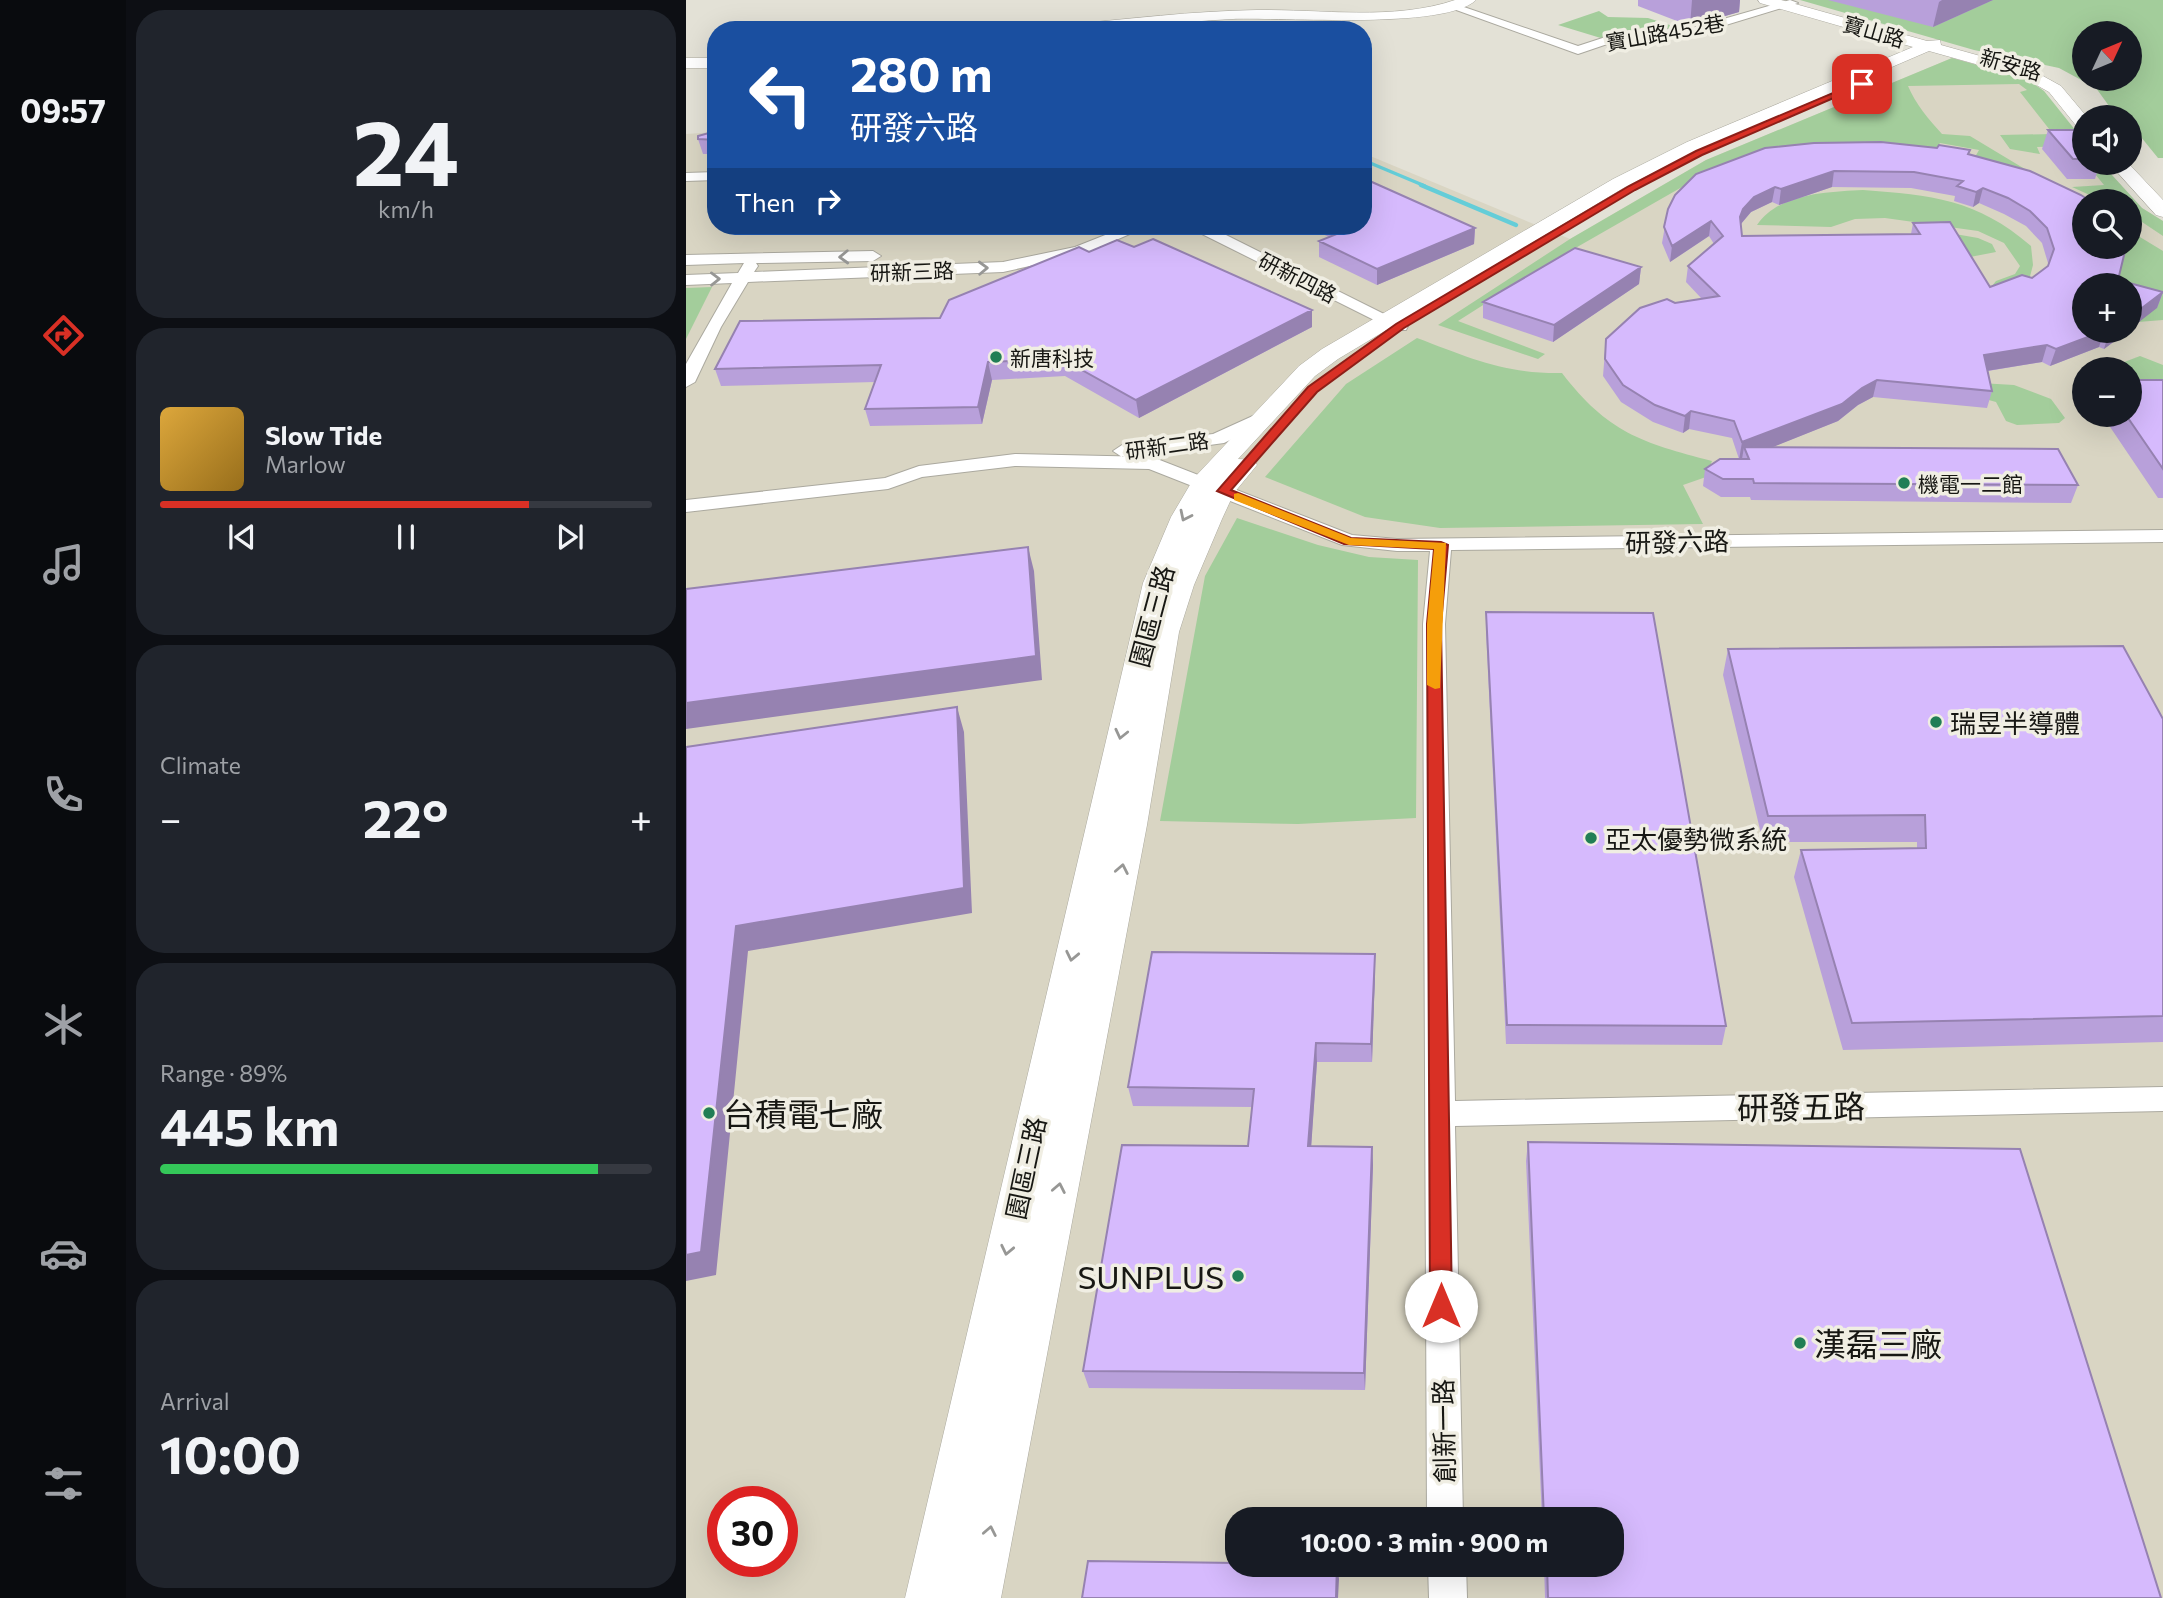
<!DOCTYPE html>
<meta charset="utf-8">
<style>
body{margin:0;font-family:Commissioner,"Noto Sans TC",sans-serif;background:#20242c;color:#f1f3f6;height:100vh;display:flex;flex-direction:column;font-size:26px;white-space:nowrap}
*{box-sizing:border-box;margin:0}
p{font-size:23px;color:#9ea1a6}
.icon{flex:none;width:38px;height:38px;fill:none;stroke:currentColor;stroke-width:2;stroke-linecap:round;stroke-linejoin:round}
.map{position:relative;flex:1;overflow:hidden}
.sheet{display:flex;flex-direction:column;gap:10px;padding:10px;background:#0d0f14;width:560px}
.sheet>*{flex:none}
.banner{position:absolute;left:21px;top:21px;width:665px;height:214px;border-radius:28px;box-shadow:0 7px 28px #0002;background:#1a4fa0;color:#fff;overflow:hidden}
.needle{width:46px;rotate:46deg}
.buttons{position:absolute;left:1386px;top:21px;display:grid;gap:14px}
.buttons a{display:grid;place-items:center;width:70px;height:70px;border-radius:50%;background:#171b24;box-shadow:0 7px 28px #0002;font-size:35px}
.speed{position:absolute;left:21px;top:1486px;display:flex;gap:14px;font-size:35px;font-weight:700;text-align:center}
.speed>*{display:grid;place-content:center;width:91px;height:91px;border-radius:50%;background:#171b24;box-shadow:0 7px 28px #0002;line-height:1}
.speed .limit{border:10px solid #d22;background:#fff;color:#111}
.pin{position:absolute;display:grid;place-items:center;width:60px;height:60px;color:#fff;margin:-30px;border-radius:14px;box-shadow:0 4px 10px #0006}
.me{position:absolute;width:77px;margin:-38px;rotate:0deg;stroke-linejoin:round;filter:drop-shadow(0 0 5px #0008)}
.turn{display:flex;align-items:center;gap:24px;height:147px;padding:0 28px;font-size:32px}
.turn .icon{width:91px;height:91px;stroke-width:2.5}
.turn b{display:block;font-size:49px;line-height:60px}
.then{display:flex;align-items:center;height:66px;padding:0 28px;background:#0003;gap:14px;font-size:26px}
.big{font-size:52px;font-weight:700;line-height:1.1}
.sheet .widget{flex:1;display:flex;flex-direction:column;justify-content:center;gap:10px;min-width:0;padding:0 24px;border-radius:28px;background:#20242c}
.sheet .dial{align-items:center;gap:0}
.dial b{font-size:91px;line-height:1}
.song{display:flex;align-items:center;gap:21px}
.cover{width:84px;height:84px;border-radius:10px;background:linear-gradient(135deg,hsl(40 70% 55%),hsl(40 70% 35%))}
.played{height:7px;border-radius:4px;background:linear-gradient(90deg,#d93025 75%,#363941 75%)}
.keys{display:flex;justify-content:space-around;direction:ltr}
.heat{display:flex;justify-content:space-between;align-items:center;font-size:38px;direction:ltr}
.charge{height:10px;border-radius:5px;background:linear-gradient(90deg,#34c759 89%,#363941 0)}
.trip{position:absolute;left:539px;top:1507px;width:399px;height:70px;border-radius:28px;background:#171b24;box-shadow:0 7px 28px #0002;font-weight:700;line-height:70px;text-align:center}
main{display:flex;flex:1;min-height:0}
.tabs{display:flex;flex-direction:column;width:126px;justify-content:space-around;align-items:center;background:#090b0e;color:#9ea1a6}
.tabs .icon{width:49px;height:49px}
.tabs .selected{color:#d93025}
.tabs b{font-size:32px;color:#f1f3f6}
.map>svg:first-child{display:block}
.built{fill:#d9d5c3;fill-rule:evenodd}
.green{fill:#a3cd9b;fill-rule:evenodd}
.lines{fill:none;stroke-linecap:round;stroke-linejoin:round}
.stream-far1{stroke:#64cdd8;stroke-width:3.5}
.stream{stroke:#64cdd8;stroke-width:4.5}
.minor-casing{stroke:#aba99f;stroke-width:2}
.tertiary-casing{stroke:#aba99f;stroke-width:1}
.minor{fill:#fff;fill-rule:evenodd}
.tertiary{fill:#fff;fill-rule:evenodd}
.wall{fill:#b8a0da;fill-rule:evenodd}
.shaded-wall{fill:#9682b1}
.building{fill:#d6bafd;stroke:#9682b1;stroke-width:2;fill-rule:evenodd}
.oneway{stroke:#979795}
.route{fill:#d93025;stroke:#8d1f18;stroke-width:2}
.slow{fill:#f59e0b}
.poi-dot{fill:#217e55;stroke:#f0eee3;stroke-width:2.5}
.labels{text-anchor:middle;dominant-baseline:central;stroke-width:7;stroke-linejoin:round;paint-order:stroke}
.far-street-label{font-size:21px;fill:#171713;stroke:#f0eee3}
.far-poi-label{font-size:21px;fill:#171713;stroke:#f0eee3;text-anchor:start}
.street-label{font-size:26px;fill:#171713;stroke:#f0eee3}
.poi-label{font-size:26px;fill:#171713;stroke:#f0eee3;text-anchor:start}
.near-street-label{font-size:32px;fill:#171713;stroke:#f0eee3}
.near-poi-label{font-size:32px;fill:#171713;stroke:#f0eee3;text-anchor:start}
</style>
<main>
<nav class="tabs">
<b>09:57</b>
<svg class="icon selected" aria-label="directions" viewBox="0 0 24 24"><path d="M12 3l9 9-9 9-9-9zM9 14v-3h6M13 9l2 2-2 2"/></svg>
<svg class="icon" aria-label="music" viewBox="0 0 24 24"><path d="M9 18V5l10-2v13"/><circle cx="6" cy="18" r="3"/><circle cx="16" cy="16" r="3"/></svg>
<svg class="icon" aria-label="phone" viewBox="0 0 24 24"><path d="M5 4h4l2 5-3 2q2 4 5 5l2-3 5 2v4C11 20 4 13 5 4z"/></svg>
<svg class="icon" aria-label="climate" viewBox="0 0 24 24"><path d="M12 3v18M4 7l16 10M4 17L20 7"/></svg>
<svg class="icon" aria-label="car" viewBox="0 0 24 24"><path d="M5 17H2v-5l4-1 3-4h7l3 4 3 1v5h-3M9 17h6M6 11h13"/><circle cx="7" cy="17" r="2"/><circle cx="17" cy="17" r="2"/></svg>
<svg class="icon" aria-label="filters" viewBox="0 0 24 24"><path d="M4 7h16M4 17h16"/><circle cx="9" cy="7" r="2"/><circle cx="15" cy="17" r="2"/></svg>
</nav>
<section class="sheet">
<div class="widget dial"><b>24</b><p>km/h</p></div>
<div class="widget">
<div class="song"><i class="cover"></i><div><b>Slow Tide</b><p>Marlow</p></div></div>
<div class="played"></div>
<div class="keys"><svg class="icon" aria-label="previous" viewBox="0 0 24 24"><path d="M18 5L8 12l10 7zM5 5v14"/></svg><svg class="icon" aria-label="pause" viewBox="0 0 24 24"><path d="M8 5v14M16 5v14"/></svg><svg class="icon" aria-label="next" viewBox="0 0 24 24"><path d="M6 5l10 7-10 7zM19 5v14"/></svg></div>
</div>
<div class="widget"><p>Climate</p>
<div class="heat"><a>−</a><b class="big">22°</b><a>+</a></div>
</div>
<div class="widget"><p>Range · 89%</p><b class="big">445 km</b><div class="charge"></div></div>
<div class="widget"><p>Arrival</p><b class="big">10:00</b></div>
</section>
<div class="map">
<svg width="1477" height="1598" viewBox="0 0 1477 1598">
<rect width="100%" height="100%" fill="#e3e1d6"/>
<!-- built -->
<path class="built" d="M1266 58 1325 74 1358 91 1398 163H1415L1456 208 1477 221V1598H0V134L30 132V226H677V153L884 239 1020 160ZM1398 201H1444V247H1398ZM1398 285H1444V331H1398ZM1398 369H1444V415H1398ZM37 1502H96V1561H37ZM551 1519H926V1564H551Z"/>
<!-- green -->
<path class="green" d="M1114 0H1477V158H1472L1455 137 1445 136 1444 117H1431L1410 88 1373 68 1288 50ZM1398 33H1444V79H1398Z
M913 11 922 17 962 18 996 29 918 39 872 25Z
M1266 58 1341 79 1358 91 1398 141 1385 146 1351 147 1354 154 1324 149 1314 135 1367 134 1334 92 1341 90 1333 84 1222 86C1229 103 1243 120 1256 134L1284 136 1362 183 1289 157 1293 150 1254 143 1246 154 1003 183 865 262 772 321 859 354 852 359 752 325 884 239 1020 160Z
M1400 163H1415L1456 208 1477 221V236L1444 214V201H1417L1386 187 1418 185Z
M1177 190C1245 195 1291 199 1345 246L1347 265 1342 284 1297 297 1310 281 1329 274 1334 266 1318 243 1292 231 1199 218 1169 219 1145 227 1071 225C1093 193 1141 192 1177 190Z
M1444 231 1477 251V320L1452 322 1444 285H1429V247H1444Z
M1269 234 1292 238 1306 244 1310 252 1284 257Z
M26 287 0 339V288Z
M731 338C784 358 819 374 876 373 921 432 956 443 1026 461L1020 477 997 485 1017 524 754 528 679 517 579 477 660 384Z
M1454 356 1477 365V383L1444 384V369H1420Z
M1294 383 1328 385 1365 399 1379 418 1373 423 1331 425 1320 421 1310 402 1299 399Z
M551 518 632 545 683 557 732 560 730 818 612 824 474 821 519 576Z"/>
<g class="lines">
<!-- stream-far1 -->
<path class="stream-far1" d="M677 160 739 186"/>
<!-- stream -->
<path class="stream" d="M735 185 830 225"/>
<!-- minor casing -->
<g class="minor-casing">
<path id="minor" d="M1104 0 1112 3 1007 35 936 39 892 54 762 7 772 5 892 46 935 32 1006 28Z
M30 172V180L0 181V173Z
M442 226H462L398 254 317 272 62 282 35 327 9 382 0 387V364L46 283 0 285V275L52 273 58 263 0 265V255L187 251 195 256 187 261 70 263 72 266 68 272 317 262 389 247Z
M504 226H522L722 326 720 330H708L506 229Z
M580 410 589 415 586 419 538 443 436 457 427 451 436 445 527 434Z
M329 454 466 457 666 535 711 539 1477 530V542L765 550 759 624 769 1101 1477 1087V1111L769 1126 777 1519H741L737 624 744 551H711L656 545 463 469 329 466 236 477 202 489 0 512V500L199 478 233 466Z
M742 1564H780L781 1598H743Z"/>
</g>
<!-- tertiary casing -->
<g class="tertiary-casing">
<path id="tertiary" d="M769 0H790C759 30 595 17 547 19 488 22 430 30 371 30L378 25C442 19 507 11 571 10 635 9 707 21 769 0Z
M1072 0H1095L1241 41 1254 40 1255 45 1348 71 1375 86 1401 117H1398V129L1392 128 1363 92 1336 77 1243 51 1013 150 939 187 652 359 629 376 552 459 568 460 571 465 548 493 536 519 508 585 493 632 461 825 315 1598H219L457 583 485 517 508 478 613 366 636 349 927 179 1001 142 1227 47 1074 3Z
M0 58H30V68H0Z
M1423 163H1442L1477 200V217L1470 215Z"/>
</g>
<!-- minor -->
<use href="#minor" class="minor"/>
<!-- tertiary -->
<use href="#tertiary" class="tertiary"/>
</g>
<!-- wall -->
<path class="wall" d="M952 0H1054L1053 12 1004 26 952 6Z
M1142 0H1307L1247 27Z
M1362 130 1398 139V163H1414L1409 179H1381L1356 149Z
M30 131V154H17L12 139Z
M1251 148 1284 150 1283 154 1432 280 1477 292 1471 308 1398 331H1442L1418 349 1413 347 1364 366 1356 362 1302 371 1306 391 1301 408 1187 397 1172 405 1152 421 1086 447 1392 485 1385 503 1065 500 1064 497H1035L1017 486 1019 469 1053 459 1046 438 1003 429 997 433 967 422 935 402 917 376 920 339 989 303 1016 299 1000 282 1002 266 1028 244 1023 236 984 262 976 243 982 209ZM1146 187 1225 188 1269 196 1268 201 1287 207 1293 203 1318 214 1340 226 1356 243 1362 263V266L1346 278 1304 287 1227 223 1225 234 1056 236 1055 224 1065 212 1086 202 1093 205Z
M620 226 789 228 788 244 691 285 633 257V241L643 237Z
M448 247 626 310V327L453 418 379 376 306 380 296 424 184 426 179 409 189 382 35 386 29 369 254 318 403 252Z
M955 267 953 284 867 342 797 318V302Z
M1477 380V498H1472L1416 415H1444Z
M800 612 1040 1026 1036 1045 820 1044 800 631Z
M1042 649 1477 719V1042L1157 1050 1108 877 1115 850 1231 848V842H1077L1037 675Z
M689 954V973L686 1062H631L625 1146 686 1147 687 1165 679 1390 403 1388 397 1371 562 1146 566 1107 447 1106 442 1087Z
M842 1142 1475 1598H859L858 1564H926V1519H856L840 1161Z"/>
<!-- shaded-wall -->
<path class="shaded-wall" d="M1006 0H1054L1053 12 1004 26Z
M1256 0H1307L1247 27 1253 2Z
M1148 171 1146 187 1093 205 1095 189Z
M1089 187 1086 202 1065 212 1054 225V217L1057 209 1068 197Z
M1297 188 1293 203 1287 207 1290 192Z
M1025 221 1023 236 984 262 986 246Z
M789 228 788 244 691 285V269Z
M955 267 953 284 867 342 868 325Z
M1477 292 1471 308 1444 329V317Z
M626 310V327L453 418 450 400Z
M1418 331 1413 347 1364 366 1370 349Z
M1425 331H1442L1418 349 1423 332Z
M1361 345 1356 362 1294 372 1298 355Z
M302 362 306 380 296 424 292 407Z
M1191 380 1187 397 1172 405 1152 421 1062 457 1058 447 1056 459 1053 460 1056 442Z
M1005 411 1003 429 997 433 999 416Z
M342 547 348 571 356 680 0 729V703Z
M271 707 278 732 286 913 62 951 30 1275 0 1281V1255L50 926Z
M689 954V973L686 1062 685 1044Z
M630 1043 631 1062 624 1164 622 1146Z
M686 1147 687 1165 679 1390 678 1373Z
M651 1564 653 1579 652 1598H650Z"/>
<!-- building -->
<path class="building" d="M1362 130H1390L1398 139V159H1387Z
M30 131V140L12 139V136Z
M1195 142 1251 148 1253 145 1284 150 1282 154 1344 171 1395 195 1404 201H1398V247H1440L1432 280 1477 292 1444 317V285H1398V331H1418L1370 349 1361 345 1298 355 1306 391 1191 380 1176 388 1156 404 1056 442 1048 421 1005 411 999 416 969 405 937 385 919 359 920 339 954 308 981 299 989 303 1033 296 1002 266 1037 236 1025 221 986 246 978 227 982 209 989 195 1010 174 1079 148 1128 143ZM1148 171 1228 172 1277 181 1271 186 1290 192 1297 188 1322 198 1344 211 1361 228 1368 249 1362 266 1346 278 1336 275 1304 287 1264 222 1227 223 1234 234 1056 236 1054 217 1057 209 1068 197 1089 187 1095 189Z
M677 178 789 228 691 269 633 241 661 230 653 226H677Z
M467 239 626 310 450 400 376 359 302 362 292 407 179 409 195 365 29 369 54 321 254 318 263 300 393 247 403 252 431 240 448 247Z
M889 248 955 267 868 325 797 302Z
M1444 380H1477V469L1440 415H1444Z
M1058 447 1372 449 1392 485 1068 483 1067 479H1037L1019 469 1034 459H1063Z
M342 547 350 656 0 703V589Z
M800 612 967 613 1040 1026 821 1025Z
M1437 646 1477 719V1016L1166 1023 1115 850 1240 848 1239 815 1082 816 1042 649Z
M271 707 278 888 50 926 15 1252 0 1255V747Z
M466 952 689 954 685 1044 630 1043 622 1146 686 1147 678 1373 397 1371 436 1145 562 1146 568 1089 442 1087Z
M842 1142 1334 1149 1475 1598H862L861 1564H926V1519H858Z
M402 1561 551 1563V1564H651L650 1598H396Z"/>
<!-- one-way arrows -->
<defs><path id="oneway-chevron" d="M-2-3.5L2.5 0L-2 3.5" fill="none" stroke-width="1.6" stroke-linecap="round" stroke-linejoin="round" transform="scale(1.75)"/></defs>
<g class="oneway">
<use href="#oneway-chevron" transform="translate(158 257) rotate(178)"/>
<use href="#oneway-chevron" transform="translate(297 268) rotate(-2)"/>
<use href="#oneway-chevron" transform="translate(29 279) rotate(-1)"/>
<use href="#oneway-chevron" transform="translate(499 516) rotate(116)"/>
<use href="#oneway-chevron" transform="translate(435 734) rotate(103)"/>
<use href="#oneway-chevron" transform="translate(436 869) rotate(-79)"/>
<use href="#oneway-chevron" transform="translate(386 956) rotate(102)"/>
<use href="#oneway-chevron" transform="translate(373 1188) rotate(-79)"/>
<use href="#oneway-chevron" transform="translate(321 1250) rotate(102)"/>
<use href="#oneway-chevron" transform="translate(304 1531) rotate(-79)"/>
</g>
<!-- route -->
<path class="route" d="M1173 82 1180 84 1016 155 949 190 718 328 631 392 545 490 665 538 755 542 762 545 755 624 766 1306 763 1313 755 1316 747 1313 744 1306 741 624 748 549 658 544 531 491 622 387 710 324 943 186 1010 151Z"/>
<!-- slow -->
<path class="slow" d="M552 493 665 538 760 543 754 688 749 689 741 685V624L748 549 663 545 548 500V494Z"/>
<!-- markers -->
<g class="poi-dot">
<circle cx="310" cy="357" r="7"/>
<circle cx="1218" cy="483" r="7"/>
<circle cx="1250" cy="722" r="7"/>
<circle cx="905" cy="838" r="7"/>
<circle cx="23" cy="1113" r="7"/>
<circle cx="552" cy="1276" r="7"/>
<circle cx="1114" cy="1343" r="7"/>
</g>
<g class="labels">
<!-- far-street labels -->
<g class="far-street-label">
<text transform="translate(1188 31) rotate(16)">寶山路</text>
<text transform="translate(979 32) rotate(-10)">寶山路452巷</text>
<text transform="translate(1325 64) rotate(16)">新安路</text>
<text transform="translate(226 271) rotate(-2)">研新三路</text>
<text transform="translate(612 277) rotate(27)">研新四路</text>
<text transform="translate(481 445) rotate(-8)">研新二路</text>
</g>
<!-- far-poi labels -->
<g class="far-poi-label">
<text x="324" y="357">新唐科技</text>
<text x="1232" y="483">機電一二館</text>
</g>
<!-- street labels -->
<g class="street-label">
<text transform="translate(991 541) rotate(-1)">研發六路</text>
<text transform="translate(465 616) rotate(-75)">園區三路</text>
<text transform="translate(339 1168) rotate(-78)">園區三路</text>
<text transform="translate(757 1431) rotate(-91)">創新一路</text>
</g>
<!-- poi labels -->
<g class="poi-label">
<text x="1264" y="722">瑞昱半導體</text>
<text x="919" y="838">亞太優勢微系統</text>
</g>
<!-- near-street labels -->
<g class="near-street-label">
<text transform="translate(1115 1106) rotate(-1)">研發五路</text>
</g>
<!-- near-poi labels -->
<g class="near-poi-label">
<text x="37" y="1113">台積電七廠</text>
<text x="538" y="1276" text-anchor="end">SUNPLUS</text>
<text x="1128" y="1343">漢磊三廠</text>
</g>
</g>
</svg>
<div class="buttons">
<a><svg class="needle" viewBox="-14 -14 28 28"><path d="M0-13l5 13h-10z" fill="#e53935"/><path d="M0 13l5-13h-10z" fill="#9ea1a6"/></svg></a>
<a><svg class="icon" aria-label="sound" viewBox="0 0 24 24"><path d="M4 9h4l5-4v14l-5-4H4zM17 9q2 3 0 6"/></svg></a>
<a><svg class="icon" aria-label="search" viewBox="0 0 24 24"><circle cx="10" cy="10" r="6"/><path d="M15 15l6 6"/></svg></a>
<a>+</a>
<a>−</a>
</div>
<div class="speed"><div class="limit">30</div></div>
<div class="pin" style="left:1176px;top:84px;background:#d93025"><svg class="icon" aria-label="arrive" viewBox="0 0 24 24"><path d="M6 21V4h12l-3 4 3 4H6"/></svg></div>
<svg class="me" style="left:755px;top:1306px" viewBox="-20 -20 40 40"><circle r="19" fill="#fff"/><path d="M0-13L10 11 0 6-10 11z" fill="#d93025"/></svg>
<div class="trip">10:00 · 3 min · 900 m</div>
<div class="banner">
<div class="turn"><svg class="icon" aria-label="left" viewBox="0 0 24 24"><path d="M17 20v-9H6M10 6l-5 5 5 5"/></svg><div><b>280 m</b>研發六路</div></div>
<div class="then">Then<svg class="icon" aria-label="right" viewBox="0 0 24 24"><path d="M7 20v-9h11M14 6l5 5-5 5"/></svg></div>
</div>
</div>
</main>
